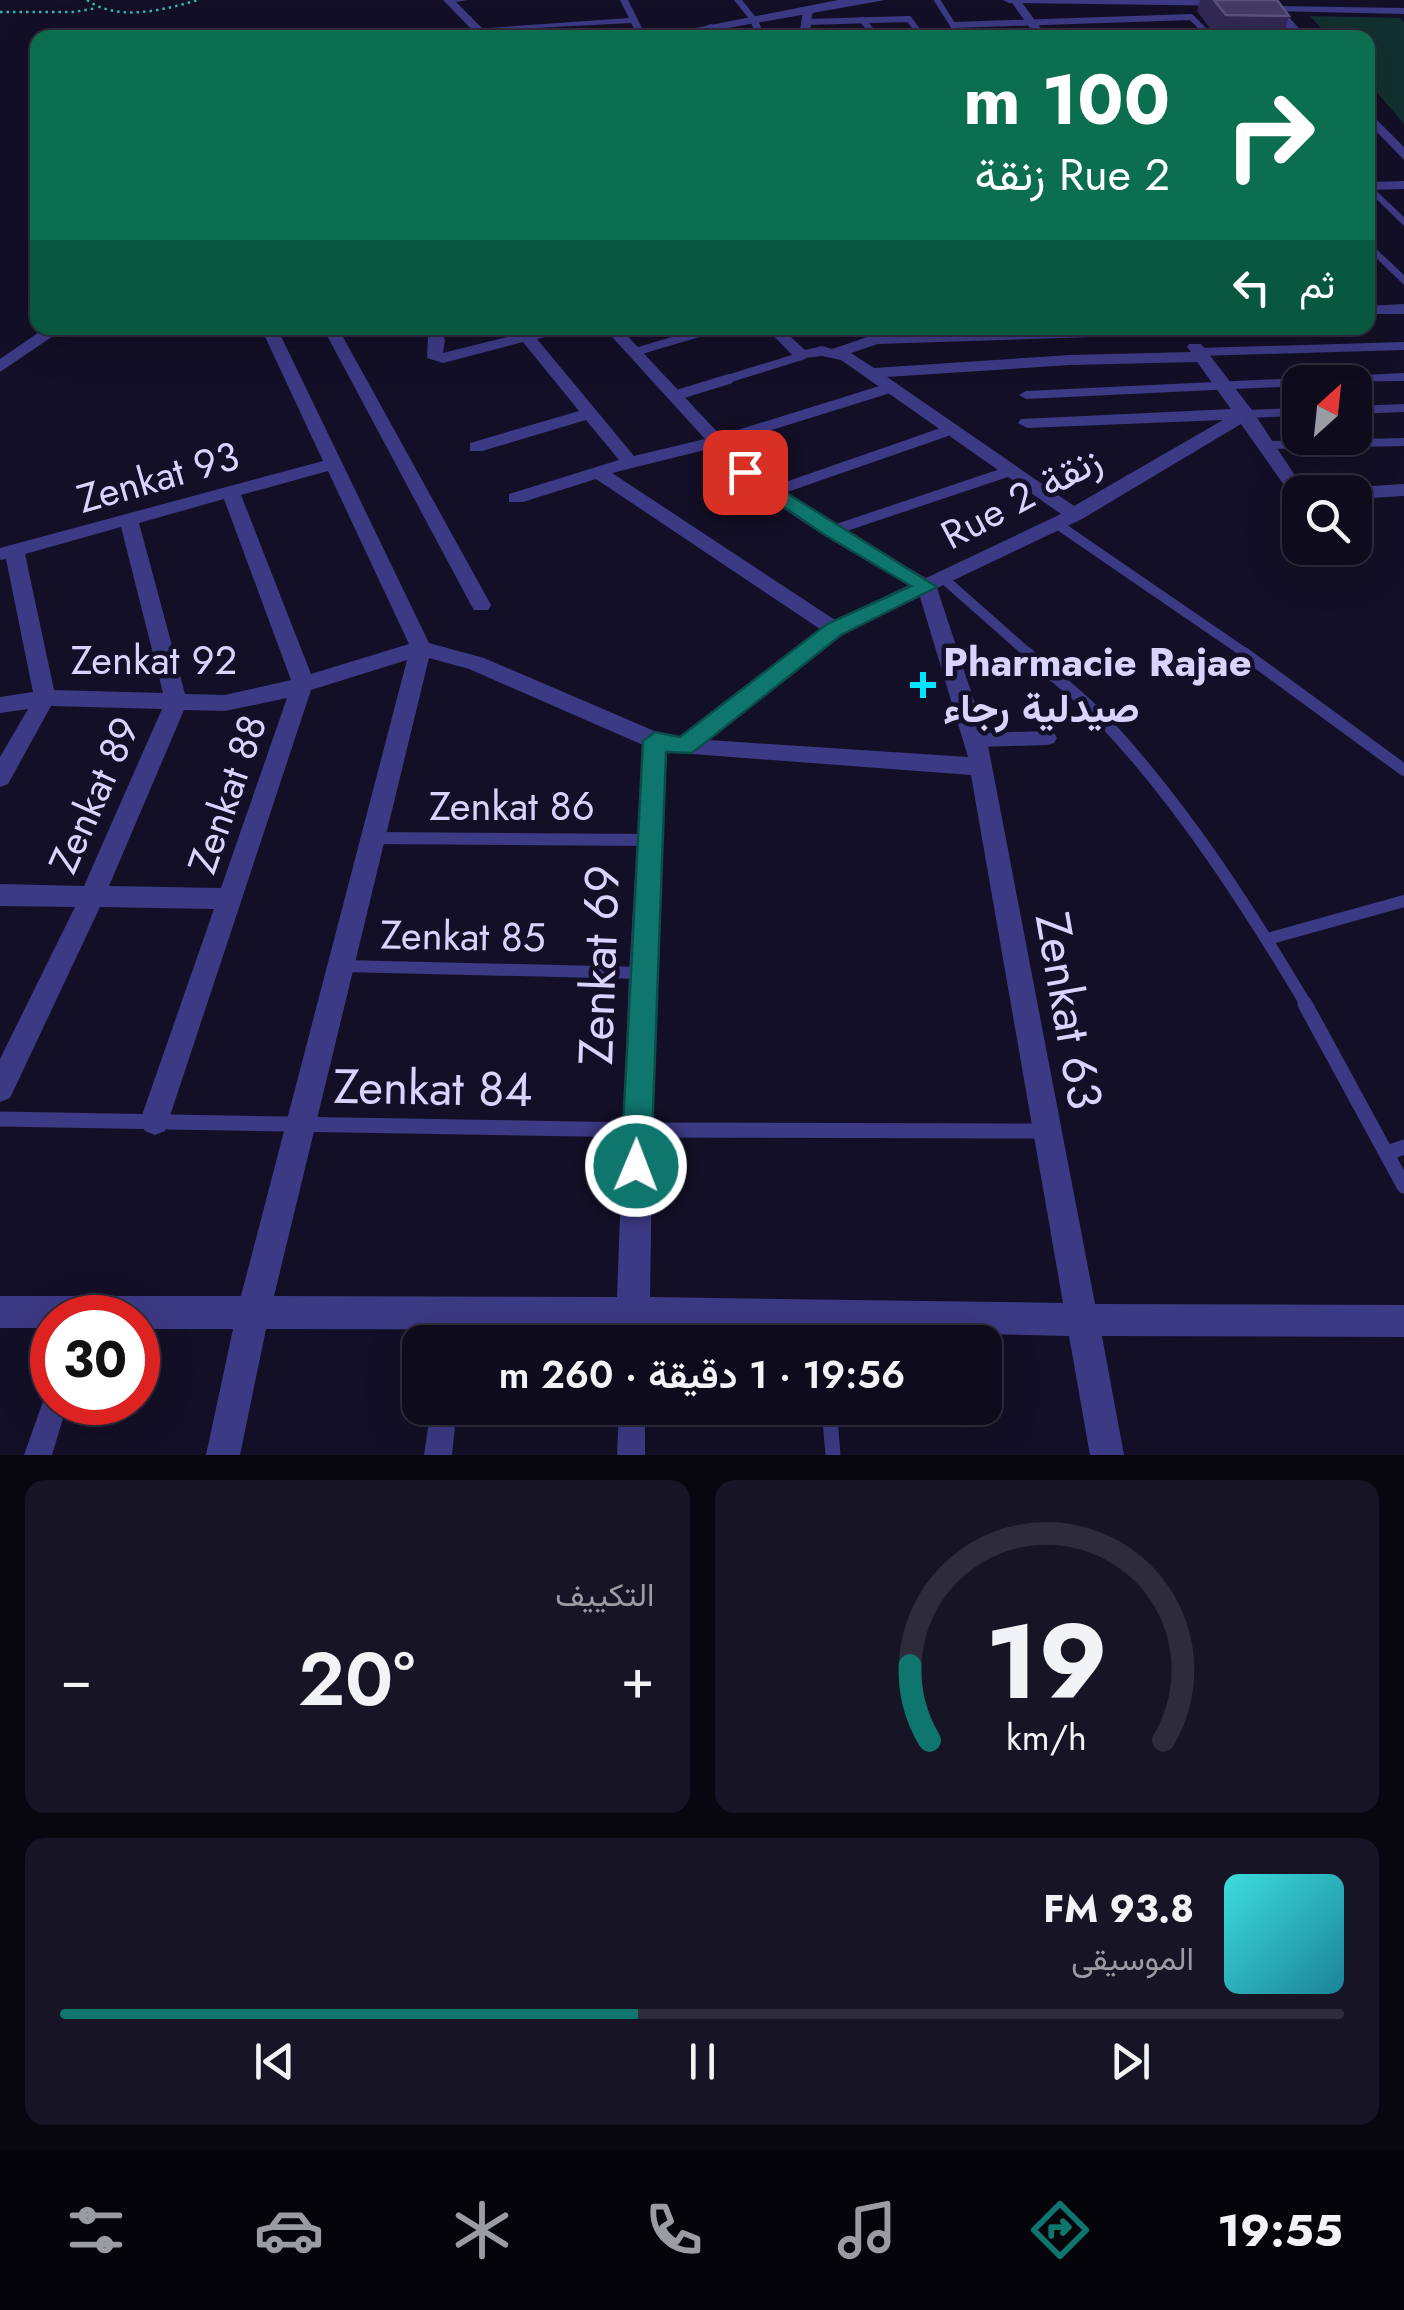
<!DOCTYPE html>
<html lang="ar">
<meta charset="utf-8">
<style>
body{margin:0;font-family:Jost,Vazirmatn,sans-serif;background:#171425;color:#f1f3f6;direction:rtl;height:100vh;display:flex;flex-direction:column;font-size:38px;white-space:nowrap}
*{box-sizing:border-box;margin:0}
p{font-size:32px;color:#9b9ba3}
.icon{flex:none;width:55px;height:55px;fill:none;stroke:currentColor;stroke-width:2;stroke-linecap:round;stroke-linejoin:round}
.map{position:relative;height:1455px;overflow:hidden;direction:ltr}
.side{display:flex;flex-direction:column;gap:25px;padding:25px;background:#08060f;flex:1}
.side>*{flex:none}
.banner{position:absolute;left:30px;top:30px;width:1345px;height:305px;border-radius:20px;box-shadow:0 10px 40px #0002,0 0 0 2px #2e2b3b;direction:rtl;background:#0b6e4f;color:#fff;overflow:hidden}
.needle{width:65px;rotate:27deg}
.buttons{position:absolute;left:1282px;top:365px;display:grid;gap:20px}
.buttons a{display:grid;place-items:center;width:90px;height:90px;border-radius:20px;background:#0e0b1c;box-shadow:0 10px 40px #0002,0 0 0 2px #2e2b3b;font-size:50px}
.speed{position:absolute;left:30px;top:1295px;display:flex;gap:20px;font-size:50px;font-weight:700;text-align:center}
.speed>*{display:grid;place-content:center;width:130px;height:130px;border-radius:50%;background:#0e0b1c;box-shadow:0 10px 40px #0002,0 0 0 2px #2e2b3b;line-height:1}
.speed .limit{border:15px solid #d22;background:#fff;color:#111}
.pin{position:absolute;display:grid;place-items:center;width:85px;height:85px;color:#fff;margin:-42px;border-radius:20px;box-shadow:0 5px 15px #0006}
.me{position:absolute;width:110px;margin:-55px;rotate:1deg;stroke-linejoin:round;filter:drop-shadow(0 0 8px #0008)}
.turn{display:flex;align-items:center;gap:35px;height:210px;padding:0 40px;font-size:45px}
.turn .icon{width:130px;height:130px;stroke-width:2.5}
.turn b{display:block;font-size:70px;line-height:85px}
.then{display:flex;align-items:center;height:95px;padding:0 40px;background:#0003;gap:20px;font-size:38px}
.big{font-size:75px;font-weight:600;line-height:1.1}
.side .widget{flex:1;display:flex;flex-direction:column;justify-content:center;gap:15px;min-width:0;padding:0 35px;border-radius:20px;background:#171425}
.side .dial{align-items:center;gap:0}
.dial svg{height:260px;overflow:visible;fill:none;stroke:#2e2b3b;stroke-width:7;stroke-linecap:round;text-anchor:middle}
.dial text{fill:#f1f3f6;stroke:none}
.song{display:flex;align-items:center;gap:30px}
.cover{width:120px;height:120px;border-radius:15px;background:linear-gradient(135deg,hsl(180 70% 55%),hsl(190 70% 35%))}
.played{height:10px;border-radius:5px;background:linear-gradient(90deg,#0f766e 45%,#2e2b3b 45%)}
.keys{display:flex;justify-content:space-around;direction:ltr}
.heat{display:flex;justify-content:space-between;align-items:center;font-size:55px;direction:ltr}
.side .tiles{flex:1;display:grid;gap:25px;grid-template-columns:1fr 1fr}
.widget:last-child{grid-column:span 2}
.trip{position:absolute;left:402px;top:1325px;width:600px;height:100px;border-radius:20px;background:#0e0b1c;box-shadow:0 10px 40px #0002,0 0 0 2px #2e2b3b;font-weight:600;line-height:100px;text-align:center;direction:rtl}
.tab-bar{display:flex;height:160px;justify-content:space-around;align-items:center;background:#06040b;color:#9b9ba3}
.tab-bar .icon{width:70px;height:70px}
.tab-bar .selected{color:#0f766e}
.tab-bar b{font-size:45px;color:#f1f3f6}
.map>svg:first-child{display:block}
.green{fill:#12302f}
.lines{fill:none;stroke-linecap:round;stroke-linejoin:round}
.path{stroke:#2fb8b0;stroke-width:2.5;stroke-dasharray:2.5 4;stroke-linecap:butt}
.service-far4{stroke:#3d3a85;stroke-width:6}
.service-far3{stroke:#3d3a85;stroke-width:8}
.service-far2{stroke:#3d3a85;stroke-width:10}
.service-far1{stroke:#3d3a85;stroke-width:12}
.service{stroke:#3d3a85;stroke-width:15}
.pedestrian{fill:#3d3a85;fill-rule:evenodd}
.minor{fill:#3d3a85;fill-rule:evenodd}
.tertiary{fill:#3d3a85;fill-rule:evenodd}
.wall{fill:#312854}
.building{fill:#433a66;stroke:#5a527e;stroke-width:2.5}
.route{fill:#0f766e;stroke:#0a4d48;stroke-width:2.5}
.poi-dot{fill:#00e5ff;stroke:#130f26;stroke-width:4}
.labels{text-anchor:middle;dominant-baseline:central;stroke-width:9;stroke-linejoin:round;paint-order:stroke}
.street-label{font-size:40px;fill:#d9d4ff;stroke:#130f26}
.poi-label{font-size:40px;font-weight:bold;fill:#d9d4ff;stroke:#130f26;text-anchor:start}
.near-street-label{font-size:48px;fill:#d9d4ff;stroke:#130f26}
</style>
<div class="map">
<svg width="1404" height="1455" viewBox="0 0 1404 1455">
<rect width="100%" height="100%" fill="#130f26"/>
<!-- green -->
<path class="green" d="M1310 16 1400 18 1404 22V124L1368 82V38L1329 37Z"/>
<g class="lines">
<!-- path -->
<path class="path" d="M87 0C118 22 164 10 198 0
M0 12H74L97 8"/>
<!-- service-far4 -->
<path class="service-far4" d="M937 0 961 38
M862 20 878 38
M807 22 909 19 923 38
M954 25 1191 17 1212 38
M1042 37 1207 33
M928 38 959 34"/>
<!-- service-far3 -->
<path class="service-far3" d="M635 352 716 328
M721 381 802 356"/>
<!-- service-far2 -->
<path class="service-far2" d="M677 395 729 379
M716 442 893 387
M772 492 953 429
M1057 524 1248 655
M831 531 1010 471
M944 579 1030 655"/>
<!-- service-far1 -->
<path class="service-far1" d="M1027 653C1052 675 1079 695 1102 719 1182 804 1248 907 1307 1006
M1244 653 1404 770
M375 838 649 840
M1267 939 1404 901
M343 966 642 973"/>
<!-- service -->
<path class="service" d="M1305 1004 1404 1186
M0 1119 637 1130 1045 1131
M1387 1153 1404 1147
M823 1317 825 1342
M829 1408 833 1455"/>
<!-- pedestrian -->
<path class="pedestrian" d="M445 0H468L448 3Z
M620 0H628L647 38H639L631 23 478 31 474 29 629 18Z
M734 0H742L758 20 765 38H757L750 20Z
M1368 183 1404 217V226L1368 191Z
M1368 241 1404 275V285L1368 250Z
M1404 342V350L1199 356 1193 352 1199 348Z
M1404 373V381L1300 382V386L1026 399 1019 395 1026 391Z
M1404 404V412L1355 414V406Z
M1300 408V416L1246 418 1239 414 1246 410Z
M1404 438V446L1266 449 1259 445 1266 441Z
M1048 731 1054 733 1057 738 1054 743 1048 745 976 747 970 745 967 740 970 735 976 733Z
M633 1301 642 1305 646 1314V1342H620V1314L624 1305Z
M456 1302 465 1306 469 1315 466 1342H440L447 1306Z
M52 1390V1402H68L52 1455H24L46 1393Z
M431 1408H457L452 1455H424Z
M619 1408H645V1455H617Z"/>
<!-- minor -->
<path class="minor" d="M443 0H454L492 38H480Z
M1010 0H1020L1048 38H1037Z
M808 6 813 9 809 38H799L803 9Z
M1276 6 1404 8V14L1272 11Z
M710 24 714 25 720 38H709L705 27Z
M1404 181V189L1368 190V182Z
M1404 304V314H1368V306Z
M261 328H277L429 643 484 658 659 733 680 738 820 629 596 479 523 502H509V494L619 460 586 420 482 451H470V443L579 411 523 342 443 363 427 358 428 336 412 328 441 330 445 340 443 353 543 328H567L566 331 537 339 634 456 705 439 604 328H620L751 468 838 527 926 578 1061 514 841 360 822 356 796 359 766 328H781L805 350 822 346 832 349 876 334 1190 328 1183 334 878 344 851 353 874 368 1070 355 1191 352 1187 347 1189 344H1201L1252 410 1298 480 1322 492 1300 494 1286 488 1241 424 1082 519 937 588 987 740 1095 1304 1404 1305V1337L1102 1336 1124 1455H1090L1069 1336 823 1330 266 1329 240 1455H206L233 1329H138V1318H52V1328H0V1296H241L407 660 311 690 165 1131 155 1135 145 1131 140 1121 214 909 100 907 10 1098 0 1102V1059L75 907 0 906V884L84 886 162 709 51 706 8 784 0 787V757L28 709 0 713V697L33 692 6 559 0 560V548L323 461ZM1197 362 1231 409 1021 419 1018 423 1027 428 1223 420 1074 506 887 377 1070 365ZM713 448C767 507 841 545 909 585L835 620 612 473ZM328 471 409 644 311 674 241 495ZM224 499 291 680 225 695 185 694 139 523ZM121 527 163 693 54 690 25 554ZM920 597 968 757 708 740 841 634ZM429 658 469 669 643 745 629 973 617 1297 274 1296ZM287 698 221 888 109 886 184 710 225 711ZM666 752 971 775 1063 1303 650 1297 655 973Z
M323 328H338L491 605 488 610H474L471 605Z
M1404 484V496L1355 499V492H1346L1355 487Z"/>
<!-- tertiary -->
<path class="tertiary" d="M838 0H885L672 38H644Z
M1003 0H1242L1284 12 1308 38H1295L1276 16 1240 6 1009 3Z
M1368 111 1404 147V160L1368 123Z
M45 328H65L0 372V359Z"/>
</g>
<!-- wall -->
<path class="wall" d="M1200 0H1277L1289 16 1282 38H1217L1197 11Z"/>
<!-- building -->
<path class="building" d="M1214 0H1277L1289 16 1226 15Z"/>
<!-- route -->
<path class="route" d="M745 467 937 587 841 635 692 753 666 752 651 1166 647 1177 636 1182 626 1177 621 1166 643 741 655 732 680 737 827 624 911 586 825 535 738 476V468Z"/>
<!-- markers -->
<path class="poi-dot" d="M918 670h10v10h10v10h-10v10h-10v-10h-10v-10h10z"/>
<g class="labels">
<!-- street labels -->
<g class="street-label">
<text transform="translate(158 477) rotate(-16)">Zenkat 93</text>
<text transform="translate(1021 497) rotate(-28)">Rue 2 زنقة</text>
<text x="154" y="660">Zenkat 92</text>
<text transform="translate(227 794) rotate(-71)">Zenkat 88</text>
<text transform="translate(94 795) rotate(-66)">Zenkat 89</text>
<text x="512" y="806">Zenkat 86</text>
<text transform="translate(463 936) rotate(1)">Zenkat 85</text>
</g>
<!-- poi labels -->
<g class="poi-label">
<text x="943" y="662">Pharmacie Rajae<tspan x="943" dy="46">صيدلية رجاء</tspan></text>
</g>
<!-- near-street labels -->
<g class="near-street-label">
<text transform="translate(599 965) rotate(-88)">Zenkat 69</text>
<text transform="translate(1069 1011) rotate(80)">Zenkat 63</text>
<text transform="translate(433 1088) rotate(1)">Zenkat 84</text>
</g>
</g>
</svg>
<div class="buttons">
<a><svg class="needle" viewBox="-14 -14 28 28"><path d="M0-13l5 13h-10z" fill="#e53935"/><path d="M0 13l5-13h-10z" fill="#9b9ba3"/></svg></a>
<a><svg class="icon" aria-label="search" viewBox="0 0 24 24"><circle cx="10" cy="10" r="6"/><path d="M15 15l6 6"/></svg></a>
</div>
<div class="speed"><div class="limit">30</div></div>
<div class="pin" style="left:745px;top:472px;background:#d93025"><svg class="icon" aria-label="arrive" viewBox="0 0 24 24"><path d="M6 21V4h12l-3 4 3 4H6"/></svg></div>
<svg class="me" style="left:636px;top:1166px" viewBox="-20 -20 40 40"><circle r="17" fill="#0f766e" stroke="#fff" stroke-width="3"/><path d="M0-11L8 9 0 5-8 9z" fill="#fff"/></svg>
<div class="trip">19:56 · 1 دقيقة · 260 m</div>
<div class="banner">
<div class="turn"><svg class="icon" aria-label="right" viewBox="0 0 24 24"><path d="M7 20v-9h11M14 6l5 5-5 5"/></svg><div><b>100 m</b>Rue 2 زنقة</div></div>
<div class="then">ثم<svg class="icon" aria-label="left" viewBox="0 0 24 24"><path d="M17 20v-9H6M10 6l-5 5 5 5"/></svg></div>
</div>
</div>
<section class="side">
<div class="tiles">
<div class="widget dial"><svg viewBox="0 0 100 80">
<path d="M14 69A42 42 0 1 1 86 69"/>
<path d="M14 69A42 42 0 0 1 8 46" stroke="#0f766e"/>
<text x="50" y="56" font-size="32" font-weight="700">19</text>
<text x="50" y="72" font-size="11">km/h</text>
</svg></div>
<div class="widget"><p>التكييف</p>
<div class="heat"><a>−</a><b class="big">20°</b><a>+</a></div>
</div>
<div class="widget">
<div class="song"><i class="cover"></i><div><b>93.8 FM</b><p>الموسيقى</p></div></div>
<div class="played"></div>
<div class="keys"><svg class="icon" aria-label="previous" viewBox="0 0 24 24"><path d="M18 5L8 12l10 7zM5 5v14"/></svg><svg class="icon" aria-label="pause" viewBox="0 0 24 24"><path d="M8 5v14M16 5v14"/></svg><svg class="icon" aria-label="next" viewBox="0 0 24 24"><path d="M6 5l10 7-10 7zM19 5v14"/></svg></div>
</div>
</div>
</section>
<nav class="tab-bar">
<b>19:55</b>
<svg class="icon selected" aria-label="directions" viewBox="0 0 24 24"><path d="M12 3l9 9-9 9-9-9zM9 14v-3h6M13 9l2 2-2 2"/></svg>
<svg class="icon" aria-label="music" viewBox="0 0 24 24"><path d="M9 18V5l10-2v13"/><circle cx="6" cy="18" r="3"/><circle cx="16" cy="16" r="3"/></svg>
<svg class="icon" aria-label="phone" viewBox="0 0 24 24"><path d="M5 4h4l2 5-3 2q2 4 5 5l2-3 5 2v4C11 20 4 13 5 4z"/></svg>
<svg class="icon" aria-label="climate" viewBox="0 0 24 24"><path d="M12 3v18M4 7l16 10M4 17L20 7"/></svg>
<svg class="icon" aria-label="car" viewBox="0 0 24 24"><path d="M5 17H2v-5l4-1 3-4h7l3 4 3 1v5h-3M9 17h6M6 11h13"/><circle cx="7" cy="17" r="2"/><circle cx="17" cy="17" r="2"/></svg>
<svg class="icon" aria-label="filters" viewBox="0 0 24 24"><path d="M4 7h16M4 17h16"/><circle cx="9" cy="7" r="2"/><circle cx="15" cy="17" r="2"/></svg>
</nav>
